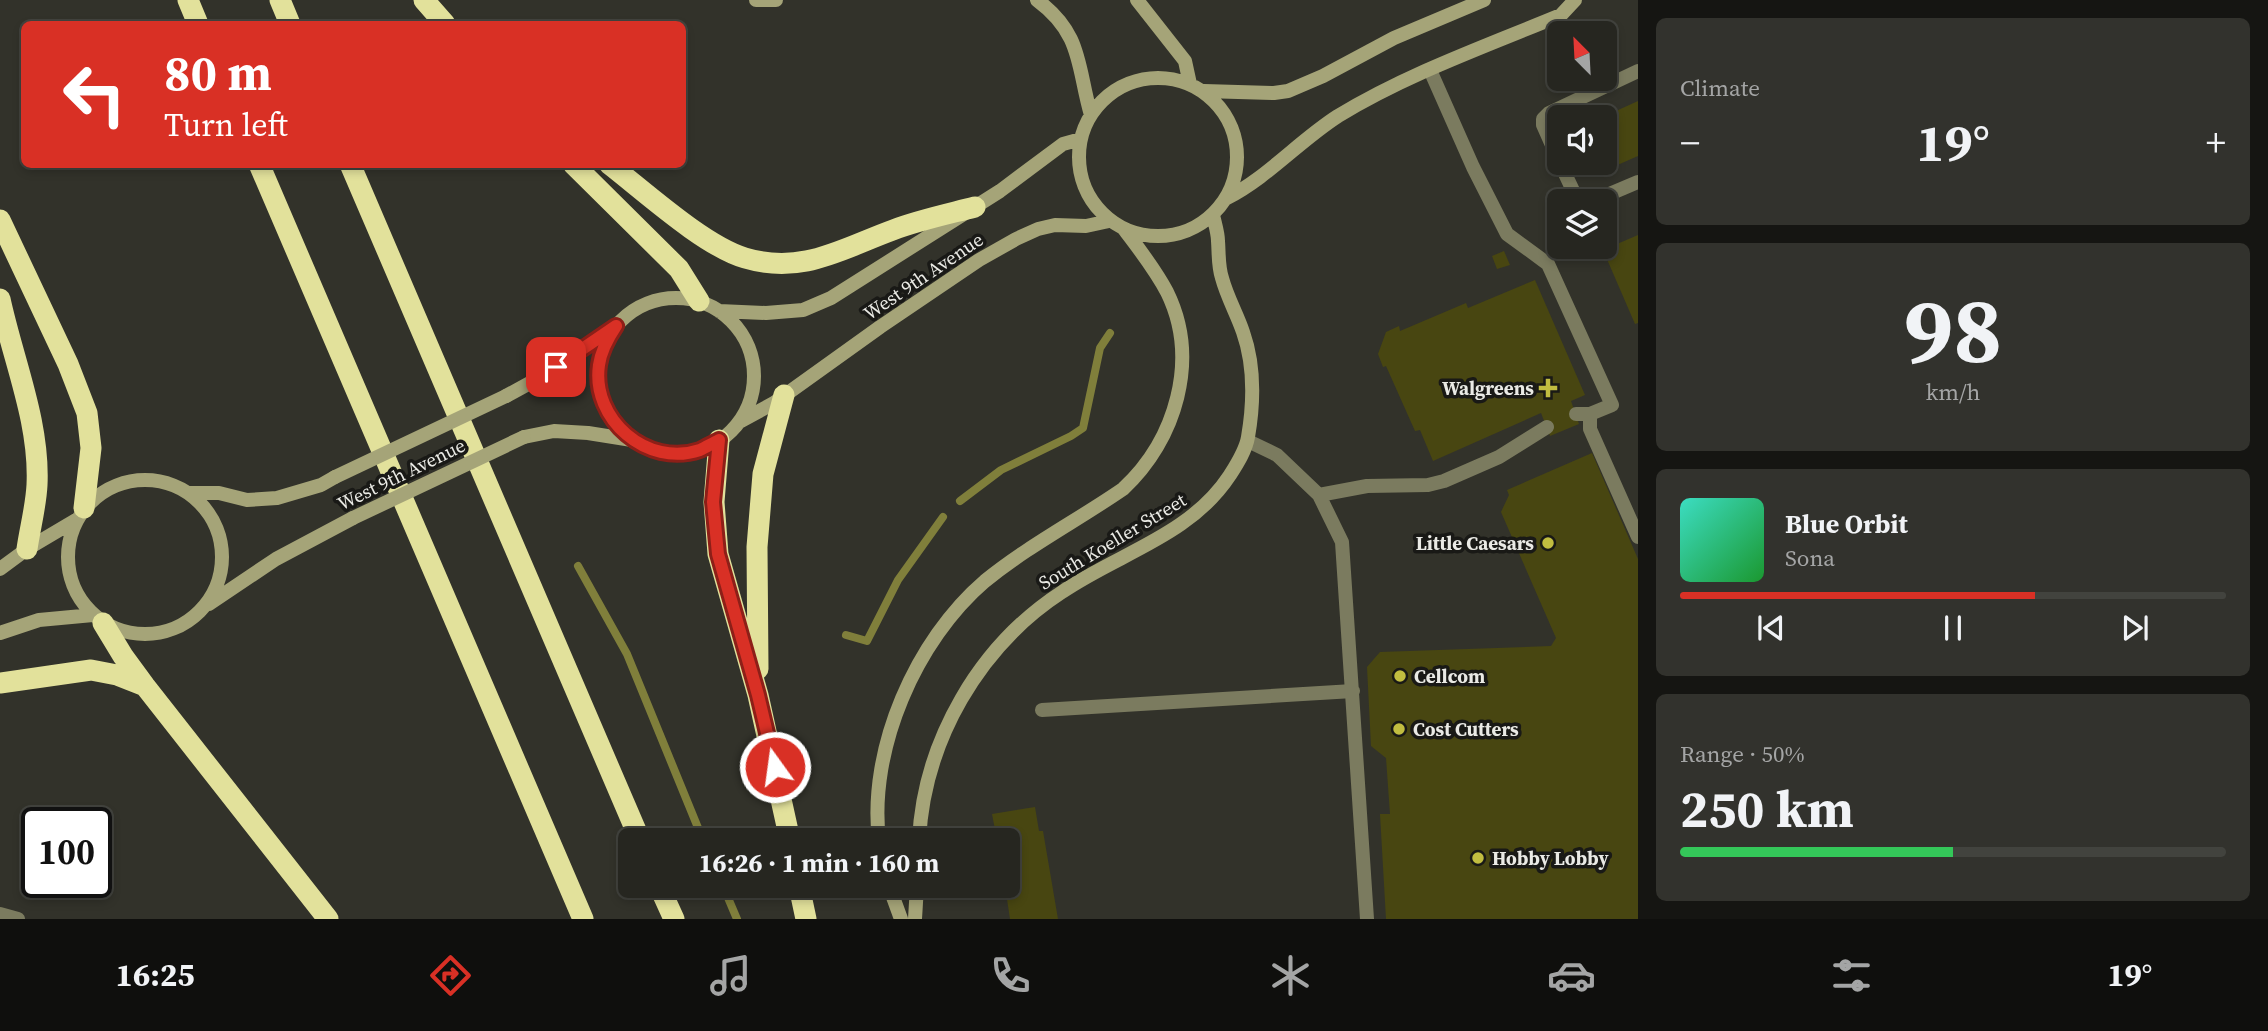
<!DOCTYPE html>
<meta charset="utf-8">
<style>
body{margin:0;font-family:"Source Serif 4",serif;background:#32322d;color:#f1f3f6;height:100vh;display:flex;flex-direction:column;font-size:26px;white-space:nowrap}
*{box-sizing:border-box;margin:0}
p{font-size:23px;color:#a4a5a5}
.icon{flex:none;width:38px;height:38px;fill:none;stroke:currentColor;stroke-width:2;stroke-linecap:round;stroke-linejoin:round}
.map{position:relative;flex:1;overflow:hidden}
.drawer{display:flex;flex-direction:column;gap:18px;padding:18px;background:#151512;width:630px}
.drawer>*{flex:none}
.hud{position:absolute;left:21px;top:21px;width:665px;height:147px;border-radius:10px;box-shadow:0 4px 10px #0003,0 0 0 2px #42433e;background:#d93025;color:#fff;overflow:hidden}
.needle{width:46px;rotate:336deg}
.controls{position:absolute;left:1547px;top:21px;display:grid;gap:14px}
.controls a{display:grid;place-items:center;width:70px;height:70px;border-radius:10px;background:#262620;box-shadow:0 4px 10px #0003,0 0 0 2px #42433e;font-size:35px}
.speed{position:absolute;left:21px;top:807px;display:flex;gap:14px;font-size:35px;font-weight:700;text-align:center}
.speed>*{display:grid;place-content:center;width:91px;height:91px;border-radius:50%;background:#262620;box-shadow:0 4px 10px #0003,0 0 0 2px #42433e;line-height:1}
.speed .limit{border:4px solid #111;border-radius:10px;background:#fff;color:#111}
.pin{position:absolute;display:grid;place-items:center;width:60px;height:60px;color:#fff;margin:-30px;border-radius:14px;box-shadow:0 4px 10px #0006}
.me{position:absolute;width:77px;margin:-38px;rotate:346deg;stroke-linejoin:round;filter:drop-shadow(0 0 5px #0008)}
.turn{display:flex;align-items:center;gap:24px;height:147px;padding:0 28px;font-size:32px}
.turn .icon{width:91px;height:91px;stroke-width:2.5}
.turn b{display:block;font-size:49px;line-height:60px}
.big{font-size:52px;font-weight:700;line-height:1.1}
.drawer .widget{flex:1;display:flex;flex-direction:column;justify-content:center;gap:10px;min-width:0;padding:0 24px;border-radius:10px;background:#32322d}
.drawer .dial{align-items:center;gap:0}
.dial b{font-size:91px;line-height:1}
.song{display:flex;align-items:center;gap:21px}
.cover{width:84px;height:84px;border-radius:10px;background:linear-gradient(135deg,hsl(170 70% 55%),hsl(130 70% 35%))}
.played{height:7px;border-radius:4px;background:linear-gradient(90deg,#d93025 65%,#42433e 65%)}
.keys{display:flex;justify-content:space-around;direction:ltr}
.heat{display:flex;justify-content:space-between;align-items:center;font-size:38px;direction:ltr}
.charge{height:10px;border-radius:5px;background:linear-gradient(90deg,#34c759 50%,#42433e 0)}
.trip{position:absolute;left:618px;top:828px;width:402px;height:70px;border-radius:10px;background:#262620;box-shadow:0 4px 10px #0003,0 0 0 2px #42433e;font-weight:700;line-height:70px;text-align:center}
.menu{display:flex;height:112px;justify-content:space-around;align-items:center;background:#0f0f0d;color:#a4a5a5}
.menu .icon{width:49px;height:49px}
.menu .on{color:#d93025}
.menu b{font-size:32px;color:#f1f3f6}
main{display:flex;flex:1;min-height:0}
.map>svg:first-child{display:block}
.lines{fill:none;stroke-linecap:round;stroke-linejoin:round}
.stream{stroke:#807f3b;stroke-width:8}
.building{fill:#484611}
.lane{stroke:#7b7b5f;stroke-width:14}
.secondary{stroke:#a5a478;stroke-width:14}
.highway{stroke:#e2e19b;stroke-width:21}
.secondary-bridge{stroke:#a5a478;stroke-width:14}
.route-casing{stroke:#8d1f18;stroke-width:18}
.route{stroke:#d93025;stroke-width:12}
.poi-dot{fill:#c1bd40;stroke:#191916;stroke-width:2.5}
.labels{text-anchor:middle;dominant-baseline:central;stroke-width:7;stroke-linejoin:round;paint-order:stroke}
.street-label{font-size:19px;fill:#eaeae5;stroke:#191916}
.poi-label{font-size:19px;font-weight:bold;fill:#eaeae5;stroke:#191916;text-anchor:start}
</style>
<main>
<div class="map">
<svg width="1638" height="919" viewBox="0 0 1638 919">
<rect width="100%" height="100%" fill="#32322a"/>
<g class="lines">
<!-- stream -->
<path class="stream" d="M960 501 1001 470 1071 436 1083 428 1100 348 1110 333
M578 566 627 654 703 840
M846 635 867 641 898 580 943 517
M723 886 737 919"/>
</g>
<!-- building -->
<path class="building" d="M1638 101V156L1590 177 1583 163H1605V116Z
M1638 235V323L1635 324 1603 250Z
M1504 251 1510 265 1497 269 1492 256Z
M1535 280 1585 395 1571 401 1579 424 1550 436 1541 413 1433 461 1420 430 1415 431 1386 366 1383 367 1378 354 1386 332 1399 326 1400 331 1466 303 1468 308Z
M1592 453 1638 559V919H1386L1380 814H1390L1386 758 1371 746 1367 667 1380 652 1551 646 1556 638 1501 512 1509 495 1507 490Z
M1035 807 1039 831H1043L1058 919H1010L1005 886H1008V840H997L992 814Z"/>
<g class="lines">
<!-- lane -->
<path class="lane" d="M1430 70 1473 167 1507 234 1548 264 1612 405 1590 414H1576
M1559 161 1543 125V119L1549 113 1638 71
M1560 163 1576 197 1580 201
M1593 201 1638 182
M1590 414V429L1638 537
M1248 441 1277 455 1319 495 1342 542 1367 919
M1319 495 1367 486 1428 485 1444 481 1499 457 1547 427
M1042 710 1353 691
M0 914 18 919"/>
<!-- secondary -->
<path class="secondary" d="M756 0H776
M1037 0C1083 34 1077 67 1091 115
M1137 0 1185 61 1190 84
M1079 157a79 79 0 1 1 158 0a79 79 0 1 1-158 0Z
M1204 91 1274 93 1288 91 1323 76 1394 38 1484 0
M1227 198C1268 177 1299 141 1338 116 1407 74 1486 46 1561 15L1575 0
M598 376a78 78 0 1 1 156 0a78 78 0 1 1-156 0Z
M719 311 766 313 803 310 831 298 1000 191 1063 144 1081 139
M506 396 539 378 612 329
M739 422 774 403 880 327 979 260 1016 239 1038 229 1055 225 1086 226 1109 221
M524 437 554 431 588 433 632 440
M68 557a77 77 0 1 1 154 0a77 77 0 1 1-154 0Z
M189 493H219L247 500 277 498 321 485 335 477
M0 569 27 549 76 520
M209 604 276 559 353 518
M0 633 39 620 93 615
M879 840C868 749 916 640 985 581 1028 546 1078 520 1123 489 1176 440 1200 359 1167 292 1155 269 1139 249 1124 229
M919 840C924 741 979 646 1062 592 1119 553 1190 536 1230 475 1237 464 1246 450 1248 437 1254 402 1255 366 1243 332 1237 314 1227 297 1222 278 1218 266 1219 254 1218 241 1218 233 1215 224 1213 215
M889 886 901 919
M915 919 917 886"/>
<!-- highway -->
<path class="highway" d="M188 0 198 24
M280 0 290 24
M424 0 445 24
M259 164 583 919
M350 164 640 840
M573 164 679 269 699 301
M609 164C644 191 704 246 745 258 802 275 841 249 893 230 919 220 948 214 975 207
M0 220 68 364 87 413 91 448 84 508
M0 299C13 360 40 422 37 485 36 506 30 528 27 549
M719 440 714 502 718 554 758 695 790 840
M103 623 123 656 145 686 328 919
M758 669 757 547 763 474 784 395
M0 683 91 670 117 675 145 686
M659 886 674 919
M799 886 806 919"/>
<!-- secondary-bridge -->
<path class="secondary-bridge" d="M335 477 506 396
M353 518 524 437"/>
</g>
<g class="lines">
<!-- route casing -->
<g class="route-casing">
<path id="route" d="M556 367 616 326C608 338 601 350 599 365 591 419 647 468 700 450 706 447 713 443 719 440L713 502 718 554 758 695 775 767"/>
</g>
<!-- route -->
<use href="#route" class="route"/>
</g>
<!-- markers -->
<g class="poi-dot">
<path d="M1544.5 377.5h7v7h7v7h-7v7h-7v-7h-7v-7h7z"/>
<circle cx="1548" cy="543" r="7"/>
<circle cx="1400" cy="676" r="7"/>
<circle cx="1399" cy="729" r="7"/>
<circle cx="1478" cy="858" r="7"/>
</g>
<g class="labels">
<!-- street labels -->
<g class="street-label">
<text transform="translate(923 276) rotate(-34)">West 9th Avenue</text>
<text transform="translate(401 474) rotate(-26)">West 9th Avenue</text>
<text transform="translate(1112 541) rotate(-31)">South Koeller Street</text>
</g>
<!-- poi labels -->
<g class="poi-label">
<text x="1534" y="388" text-anchor="end">Walgreens</text>
<text x="1534" y="543" text-anchor="end">Little Caesars</text>
<text x="1414" y="676">Cellcom</text>
<text x="1413" y="729">Cost Cutters</text>
<text x="1492" y="858">Hobby Lobby</text>
</g>
</g>
</svg>
<div class="controls">
<a><svg class="needle" viewBox="-14 -14 28 28"><path d="M0-13l5 13h-10z" fill="#e53935"/><path d="M0 13l5-13h-10z" fill="#a4a5a5"/></svg></a>
<a><svg class="icon" aria-label="sound" viewBox="0 0 24 24"><path d="M4 9h4l5-4v14l-5-4H4zM17 9q2 3 0 6"/></svg></a>
<a><svg class="icon" aria-label="layers" viewBox="0 0 24 24"><path d="M12 4l9 5-9 5-9-5zM3 14l9 5 9-5"/></svg></a>
</div>
<div class="speed"><div class="limit">100</div></div>
<div class="pin" style="left:556px;top:367px;background:#d93025"><svg class="icon" aria-label="arrive" viewBox="0 0 24 24"><path d="M6 21V4h12l-3 4 3 4H6"/></svg></div>
<svg class="me" style="left:775px;top:767px" viewBox="-20 -20 40 40"><circle r="17" fill="#d93025" stroke="#fff" stroke-width="3"/><path d="M0-11L8 9 0 5-8 9z" fill="#fff"/></svg>
<div class="trip">16:26 · 1 min · 160 m</div>
<div class="hud">
<div class="turn"><svg class="icon" aria-label="left" viewBox="0 0 24 24"><path d="M17 20v-9H6M10 6l-5 5 5 5"/></svg><div><b>80 m</b>Turn left</div></div>
</div>
</div>
<section class="drawer">
<div class="widget"><p>Climate</p>
<div class="heat"><a>−</a><b class="big">19°</b><a>+</a></div>
</div>
<div class="widget dial"><b>98</b><p>km/h</p></div>
<div class="widget">
<div class="song"><i class="cover"></i><div><b>Blue Orbit</b><p>Sona</p></div></div>
<div class="played"></div>
<div class="keys"><svg class="icon" aria-label="previous" viewBox="0 0 24 24"><path d="M18 5L8 12l10 7zM5 5v14"/></svg><svg class="icon" aria-label="pause" viewBox="0 0 24 24"><path d="M8 5v14M16 5v14"/></svg><svg class="icon" aria-label="next" viewBox="0 0 24 24"><path d="M6 5l10 7-10 7zM19 5v14"/></svg></div>
</div>
<div class="widget"><p>Range · 50%</p><b class="big">250 km</b><div class="charge"></div></div>
</section>
</main>
<nav class="menu">
<b>16:25</b>
<svg class="icon on" aria-label="directions" viewBox="0 0 24 24"><path d="M12 3l9 9-9 9-9-9zM9 14v-3h6M13 9l2 2-2 2"/></svg>
<svg class="icon" aria-label="music" viewBox="0 0 24 24"><path d="M9 18V5l10-2v13"/><circle cx="6" cy="18" r="3"/><circle cx="16" cy="16" r="3"/></svg>
<svg class="icon" aria-label="phone" viewBox="0 0 24 24"><path d="M5 4h4l2 5-3 2q2 4 5 5l2-3 5 2v4C11 20 4 13 5 4z"/></svg>
<svg class="icon" aria-label="climate" viewBox="0 0 24 24"><path d="M12 3v18M4 7l16 10M4 17L20 7"/></svg>
<svg class="icon" aria-label="car" viewBox="0 0 24 24"><path d="M5 17H2v-5l4-1 3-4h7l3 4 3 1v5h-3M9 17h6M6 11h13"/><circle cx="7" cy="17" r="2"/><circle cx="17" cy="17" r="2"/></svg>
<svg class="icon" aria-label="filters" viewBox="0 0 24 24"><path d="M4 7h16M4 17h16"/><circle cx="9" cy="7" r="2"/><circle cx="15" cy="17" r="2"/></svg>
<b>19°</b>
</nav>
